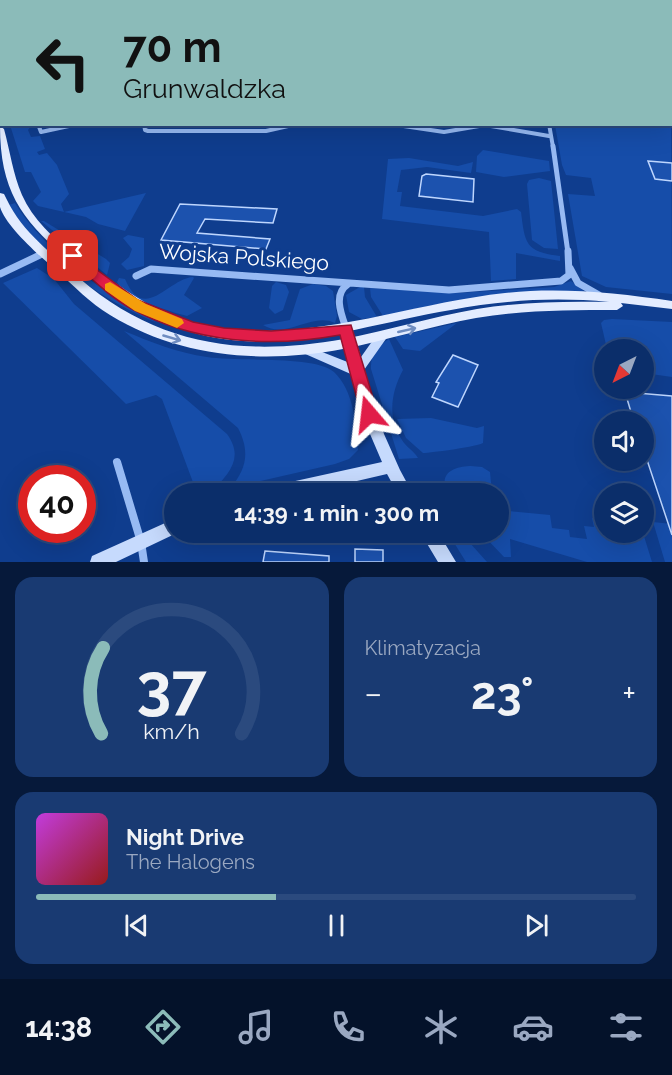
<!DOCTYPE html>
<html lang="pl">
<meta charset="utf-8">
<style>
body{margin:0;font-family:Raleway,sans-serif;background:#193a72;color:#f1f3f6;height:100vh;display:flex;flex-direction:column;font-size:22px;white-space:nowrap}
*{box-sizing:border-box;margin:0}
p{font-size:20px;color:#9aa8c1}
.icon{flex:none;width:33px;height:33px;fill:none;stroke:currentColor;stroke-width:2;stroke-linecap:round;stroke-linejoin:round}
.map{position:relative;height:562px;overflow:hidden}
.details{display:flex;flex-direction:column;gap:15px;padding:15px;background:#06193a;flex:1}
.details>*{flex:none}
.hud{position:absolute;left:0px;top:0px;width:672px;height:126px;box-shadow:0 6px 24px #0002,0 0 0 2px #2b4a7e;background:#8bbbb9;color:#111;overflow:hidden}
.needle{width:39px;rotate:222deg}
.controls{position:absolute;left:594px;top:339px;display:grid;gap:12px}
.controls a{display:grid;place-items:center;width:60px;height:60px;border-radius:50%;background:#0b2e6a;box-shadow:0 6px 24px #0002,0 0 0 2px #2b4a7e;font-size:30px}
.speed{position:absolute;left:18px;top:465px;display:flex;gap:12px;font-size:30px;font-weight:700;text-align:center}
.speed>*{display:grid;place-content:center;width:78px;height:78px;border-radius:50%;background:#0b2e6a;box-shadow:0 6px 24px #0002,0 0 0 2px #2b4a7e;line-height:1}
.speed .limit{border:9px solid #d22;background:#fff;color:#111}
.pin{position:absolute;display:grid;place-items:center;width:51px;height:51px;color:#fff;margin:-26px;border-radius:12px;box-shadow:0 3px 9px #0006}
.me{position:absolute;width:66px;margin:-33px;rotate:343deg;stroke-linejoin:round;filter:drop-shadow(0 0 4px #0008)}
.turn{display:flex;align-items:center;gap:21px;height:126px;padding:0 24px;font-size:27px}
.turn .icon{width:78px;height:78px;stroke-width:2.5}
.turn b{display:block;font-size:42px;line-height:51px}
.big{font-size:45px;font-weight:700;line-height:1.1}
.details .card{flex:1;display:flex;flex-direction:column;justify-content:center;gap:9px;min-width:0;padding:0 21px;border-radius:18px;background:#193a72}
.details .dial{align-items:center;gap:0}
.dial svg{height:156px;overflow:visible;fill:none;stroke:#2b4a7e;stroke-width:7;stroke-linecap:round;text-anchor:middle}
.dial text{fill:#f1f3f6;stroke:none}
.song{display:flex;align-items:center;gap:18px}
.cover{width:72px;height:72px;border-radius:9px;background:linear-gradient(135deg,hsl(290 70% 55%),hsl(0 70% 35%))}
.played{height:6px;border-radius:3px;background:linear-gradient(90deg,#8bbbb9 40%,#2b4a7e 40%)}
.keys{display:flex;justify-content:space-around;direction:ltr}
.heat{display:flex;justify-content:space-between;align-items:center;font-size:33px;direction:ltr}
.details .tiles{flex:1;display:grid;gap:15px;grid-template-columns:1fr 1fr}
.card:last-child{grid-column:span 2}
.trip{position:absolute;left:164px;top:483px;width:345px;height:60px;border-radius:30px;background:#0b2e6a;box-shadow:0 6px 24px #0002,0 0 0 2px #2b4a7e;font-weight:700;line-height:60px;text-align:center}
.tab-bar{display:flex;height:96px;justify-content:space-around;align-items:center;background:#04122a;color:#9aa8c1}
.tab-bar .icon{width:42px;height:42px}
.tab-bar .on{color:#8bbbb9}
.tab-bar b{font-size:27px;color:#f1f3f6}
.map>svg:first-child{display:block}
.green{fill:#164da9}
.building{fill:#1c52ae;stroke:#bed6fe;stroke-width:1.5}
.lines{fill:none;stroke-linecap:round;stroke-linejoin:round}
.street-far3{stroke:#97baf3;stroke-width:4}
.street-far2{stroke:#97baf3;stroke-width:5}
.street-far1{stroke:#97baf3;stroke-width:7}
.street{stroke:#97baf3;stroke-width:8}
.secondary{fill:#c6dafd;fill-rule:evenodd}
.primary{fill:#e3ecff;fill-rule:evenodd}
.oneway{stroke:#6e8cc1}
.route{fill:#e11d48;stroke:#92132f;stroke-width:1.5}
.slow{fill:#f59e0b}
.labels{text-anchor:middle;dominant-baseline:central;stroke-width:6;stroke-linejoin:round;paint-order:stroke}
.street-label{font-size:21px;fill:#fff;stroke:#0f3d8e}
</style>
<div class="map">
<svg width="672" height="562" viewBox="0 0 672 562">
<rect width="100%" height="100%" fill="#0f3d8e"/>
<!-- green -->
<path class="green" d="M300 0H536L537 1 310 2Z
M671 119 672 294 606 287 582 276 568 194 595 196 591 178 566 175 562 165 555 125 670 124Z
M10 125H32L28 130 31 137 40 136 45 149 37 152 39 155 47 153 57 165 69 194 61 204 64 212 146 193 125 231 98 224 86 217 38 206 33 201 41 192 31 172H25Z
M483 150 549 161 550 171 504 177 476 172 477 156Z
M409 158 458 166 473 162 471 173 427 167 401 170 397 192H402L400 206 483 216 517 209 521 212C525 243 525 252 560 256V261L516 253V279L491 281 489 232 382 219 388 159Z
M539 178 551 181 558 249 544 248 532 240 527 184 529 180Z
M15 203C43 250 110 298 158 323 102 301 41 257 9 205Z
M41 221H44L106 259 110 263 107 275Z
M128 235 144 238V266L127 270 121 264 129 257 132 249 123 238Z
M37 268 54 279 74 304 227 434C245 459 228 474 211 493H197L162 399 156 395 126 404 3 283Z
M193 277 194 278 184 295 202 308 187 316C171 312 122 297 117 282L119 278 125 279C144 324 169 278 193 277Z
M571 281 586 293C516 290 451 300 383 316L371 297 370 288 458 293 554 287Z
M276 282 286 285 289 292 283 310 275 314 269 308 272 286Z
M313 284 326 286 333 291 337 316 335 323C311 312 287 340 263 325L290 320 300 289Z
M360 287H364L365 297 377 317 362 319 349 312 346 295Z
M612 319 672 322V377L644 373V350L607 349 601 323 604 320Z
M457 323 420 351 403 349 395 337Z
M124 331C151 342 178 353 207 357 237 362 316 355 334 372 354 391 356 424 358 450L349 459 335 464 230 488C247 469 250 451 238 428Z
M389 339 403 370C391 392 387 418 402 440 406 447 414 451 418 458L399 459 371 369C370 355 378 346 389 339Z
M431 418 477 428 484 426 483 443C480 446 431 453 423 453L406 438 397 419Z
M470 466 482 467 490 472 492 493H448C438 474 452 467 470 466Z
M498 510 550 515 552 528 569 530 570 537 587 539 584 526 594 527 592 518 604 520V532L643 533 652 562H587L510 539 511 557H504L481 533 498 532Z
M653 522 672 524V562H665Z
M448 533H461L487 562H466Z"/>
<!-- building -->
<path class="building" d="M648 161 672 163V181L655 179Z
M426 174 474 179 473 202 419 196 422 176Z
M180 204 277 209 273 223 205 219 197 233 270 239 266 249 161 240Z
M453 355 478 365 458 407 432 397 439 383 436 382Z
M625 392 672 396V535L644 451V422H634Z
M355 549 383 550V562H355Z
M265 551 329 556V562H263Z"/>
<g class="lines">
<!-- street-far3 -->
<path class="street-far3" d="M38 124 41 132 78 124
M144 124 145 130 148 131H266L297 124
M390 124 444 132 485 125 549 136
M549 124 553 147"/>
<!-- street-far2 -->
<path class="street-far2" d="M553 146 568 253"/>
<!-- street-far1 -->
<path class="street-far1" d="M570 268 578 283 599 295
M0 274 44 253
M136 276 151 269 449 290 561 281 569 275 568 251
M346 328C341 314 333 294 348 284"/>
<!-- street -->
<path class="street" d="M117 462 141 542 144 562"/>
<!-- secondary -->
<path class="secondary" d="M346 324 350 325 352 328 361 357 378 333H386L388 336 364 370 384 434 400 470 413 494H398L387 474 301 494H261L263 489 268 487 382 462 370 434 353 375 303 353 301 350 303 347 307 346 350 363 340 328 342 325Z
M174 519V532H179L116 562H90L92 556Z
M420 532H438L456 562H438Z"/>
<!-- primary -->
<path class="primary" d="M0 126 4 129C10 151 13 174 22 195 37 229 74 256 105 276 133 295 162 316 197 324 300 348 403 304 505 293 561 287 617 293 672 301V309L621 303 623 306 617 310C570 310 523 310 476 318 431 326 388 340 343 349 264 364 180 358 110 315 90 303 74 286 57 271 41 257 6 227 0 207 0 203 0 197 0 193L4 194C8 202 12 210 17 217 34 241 58 259 79 278 158 346 243 357 344 339 388 330 432 317 477 309 521 302 565 301 609 302 555 297 504 300 451 310 366 324 277 358 191 332 146 319 109 293 74 264 24 223 0 194 0 126Z"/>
</g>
<!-- one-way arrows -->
<defs><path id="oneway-shaft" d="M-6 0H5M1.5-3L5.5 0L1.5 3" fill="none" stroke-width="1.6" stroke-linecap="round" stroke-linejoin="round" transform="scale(1.5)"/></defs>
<g class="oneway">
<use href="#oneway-shaft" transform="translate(407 330) rotate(-13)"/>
<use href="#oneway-shaft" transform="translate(172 338) rotate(16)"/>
</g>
<!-- route -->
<path class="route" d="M73 252 138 300 193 322 224 328 271 331 351 325 378 414 375 419H363L361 414 340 335C269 348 194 343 130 308 108 296 88 275 69 259L67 256Z"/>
<!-- slow -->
<path class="slow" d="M110 282 146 304 182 319 184 323 177 328 135 311 105 290V284Z"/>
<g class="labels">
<!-- street labels -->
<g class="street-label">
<text transform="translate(244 257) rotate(4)">Wojska Polskiego</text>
</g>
</g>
</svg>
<div class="controls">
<a><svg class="needle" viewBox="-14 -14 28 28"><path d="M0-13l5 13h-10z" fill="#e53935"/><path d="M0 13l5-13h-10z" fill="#9aa8c1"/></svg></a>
<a><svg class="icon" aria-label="sound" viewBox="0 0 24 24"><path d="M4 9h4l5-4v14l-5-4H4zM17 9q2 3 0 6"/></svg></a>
<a><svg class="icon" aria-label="layers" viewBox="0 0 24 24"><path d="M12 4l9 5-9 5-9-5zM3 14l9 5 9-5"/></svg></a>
</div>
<div class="speed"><div class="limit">40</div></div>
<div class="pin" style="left:73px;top:256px;background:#d93025"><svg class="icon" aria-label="arrive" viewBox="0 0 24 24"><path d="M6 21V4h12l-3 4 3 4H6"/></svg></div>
<svg class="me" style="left:369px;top:414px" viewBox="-20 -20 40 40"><path d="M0-17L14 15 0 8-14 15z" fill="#e11d48" stroke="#fff" stroke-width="4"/></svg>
<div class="trip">14:39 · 1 min · 300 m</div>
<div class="hud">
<div class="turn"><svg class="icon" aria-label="left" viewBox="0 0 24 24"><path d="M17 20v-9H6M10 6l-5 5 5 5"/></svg><div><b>70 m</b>Grunwaldzka</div></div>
</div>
</div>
<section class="details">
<div class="tiles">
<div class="card dial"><svg viewBox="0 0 100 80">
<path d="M14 69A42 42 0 1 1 86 69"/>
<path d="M14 69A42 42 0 0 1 15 25" stroke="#8bbbb9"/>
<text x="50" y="56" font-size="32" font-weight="700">37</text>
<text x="50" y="72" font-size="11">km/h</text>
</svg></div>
<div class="card"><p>Klimatyzacja</p>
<div class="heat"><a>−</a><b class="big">23°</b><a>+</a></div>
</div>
<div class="card">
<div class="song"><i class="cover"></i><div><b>Night Drive</b><p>The Halogens</p></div></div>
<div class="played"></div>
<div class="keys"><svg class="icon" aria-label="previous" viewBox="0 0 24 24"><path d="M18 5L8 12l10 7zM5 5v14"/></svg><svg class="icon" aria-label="pause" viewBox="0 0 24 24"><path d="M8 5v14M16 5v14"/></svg><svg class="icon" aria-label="next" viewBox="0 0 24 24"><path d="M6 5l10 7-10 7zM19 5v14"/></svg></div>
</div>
</div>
</section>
<nav class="tab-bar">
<b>14:38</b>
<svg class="icon on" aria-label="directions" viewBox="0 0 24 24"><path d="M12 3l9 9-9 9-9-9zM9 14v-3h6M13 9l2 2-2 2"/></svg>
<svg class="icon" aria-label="music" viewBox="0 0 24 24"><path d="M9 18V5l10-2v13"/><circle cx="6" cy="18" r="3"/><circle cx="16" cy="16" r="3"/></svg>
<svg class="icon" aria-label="phone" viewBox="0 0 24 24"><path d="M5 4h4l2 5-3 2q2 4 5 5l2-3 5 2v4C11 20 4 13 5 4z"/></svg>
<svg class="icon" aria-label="climate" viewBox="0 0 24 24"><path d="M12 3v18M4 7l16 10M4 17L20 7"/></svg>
<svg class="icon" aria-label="car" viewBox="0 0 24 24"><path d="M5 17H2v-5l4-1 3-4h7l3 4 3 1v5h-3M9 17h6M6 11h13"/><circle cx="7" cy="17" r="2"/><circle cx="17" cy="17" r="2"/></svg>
<svg class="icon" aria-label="filters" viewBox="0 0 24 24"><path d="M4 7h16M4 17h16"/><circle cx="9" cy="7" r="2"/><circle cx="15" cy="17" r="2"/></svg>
</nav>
